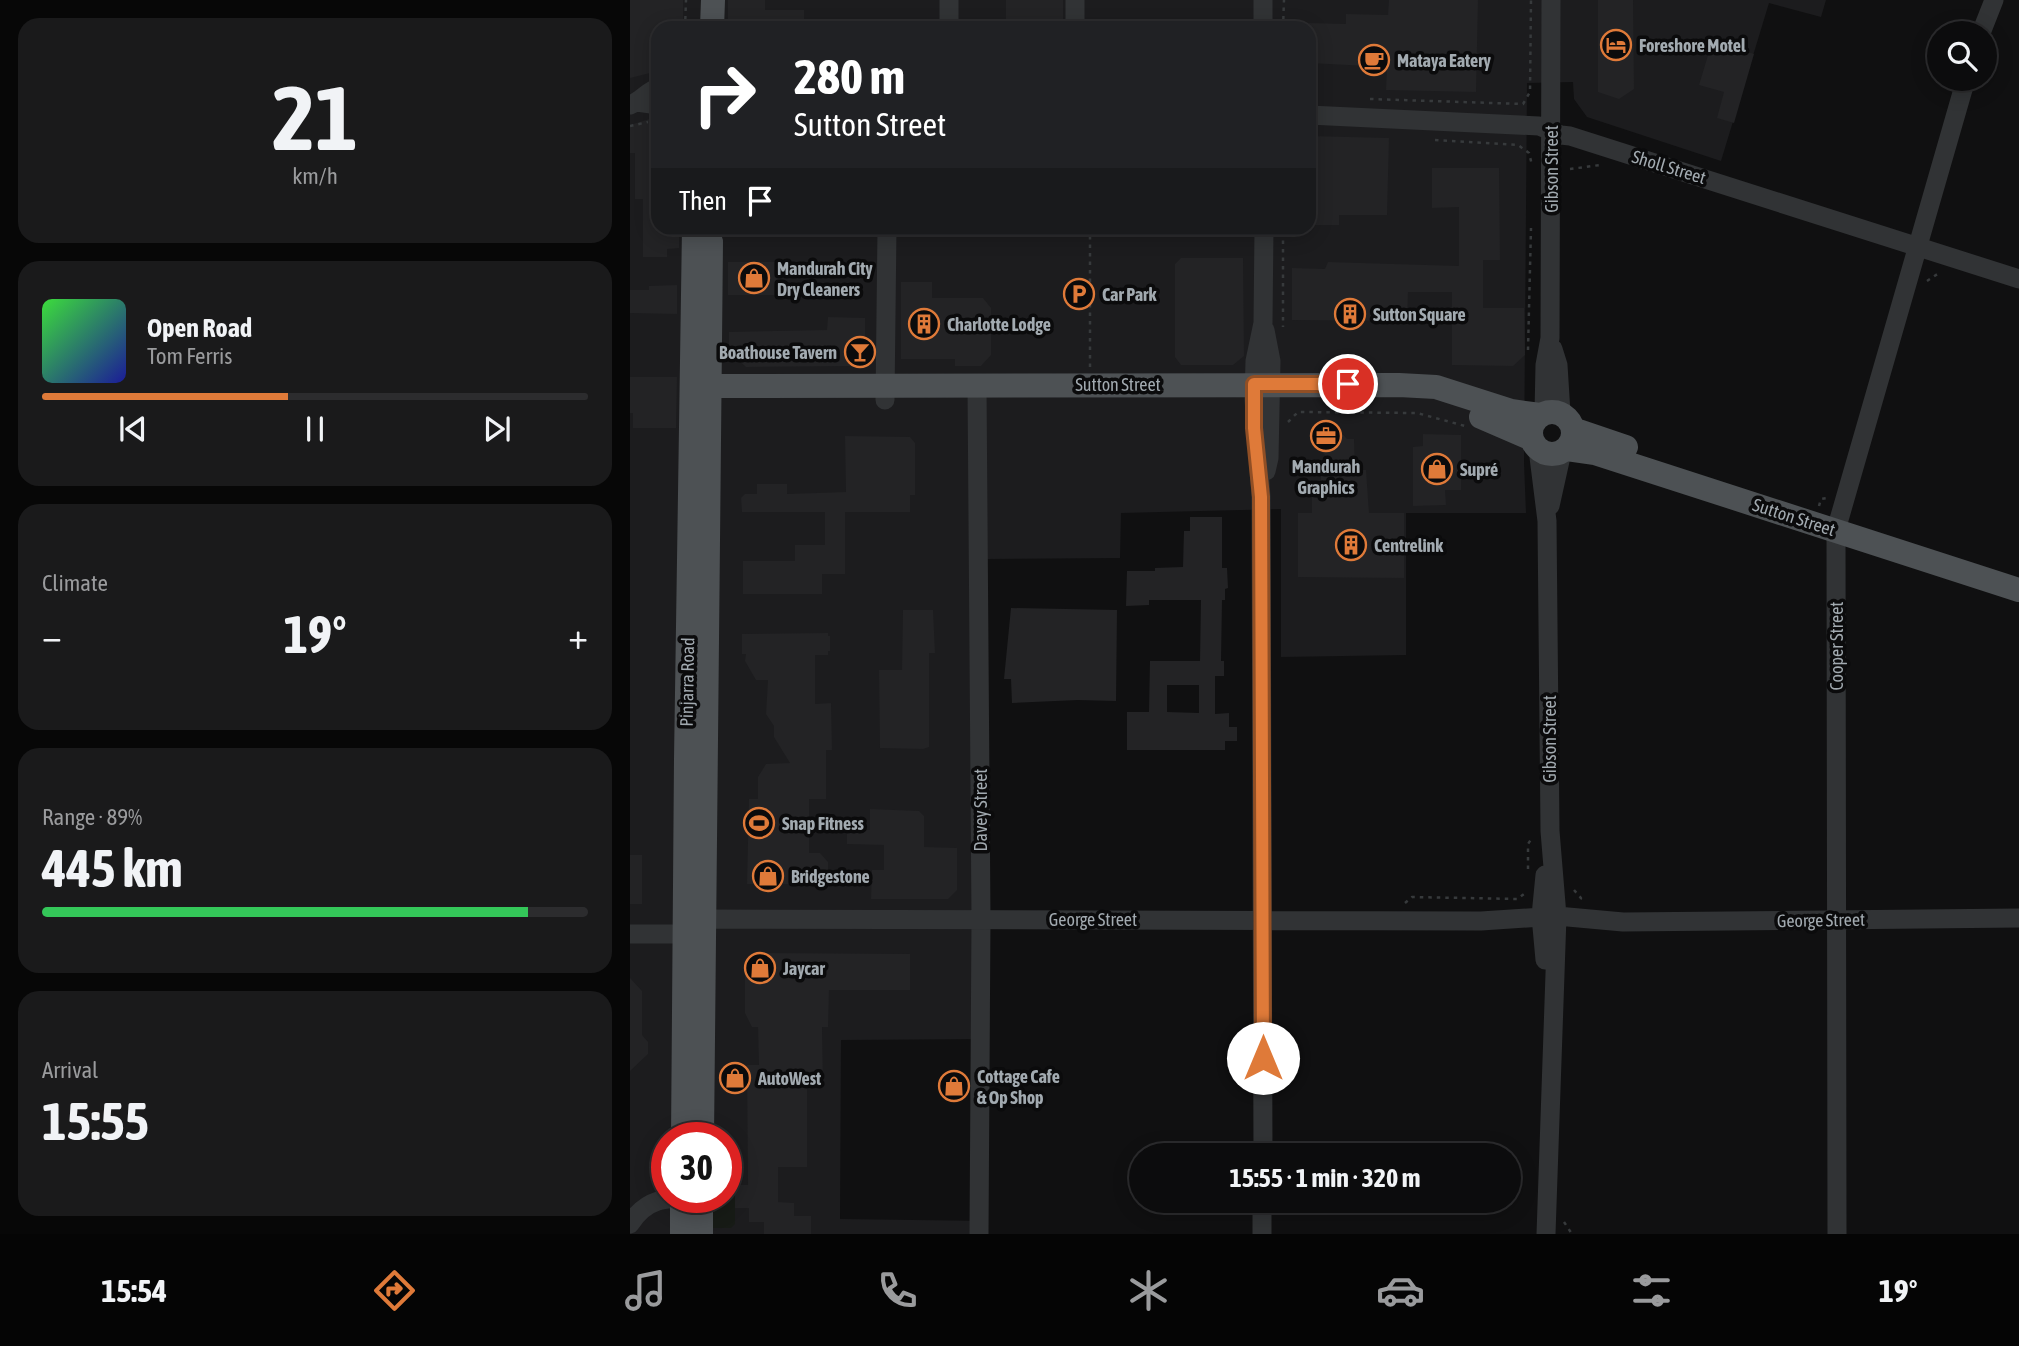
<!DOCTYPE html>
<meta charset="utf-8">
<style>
body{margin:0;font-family:"Asap Condensed",sans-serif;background:#1a1a1b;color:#f1f3f6;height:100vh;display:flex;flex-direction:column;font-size:26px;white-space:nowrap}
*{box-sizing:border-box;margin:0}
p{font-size:23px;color:#9a9b9d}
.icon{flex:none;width:38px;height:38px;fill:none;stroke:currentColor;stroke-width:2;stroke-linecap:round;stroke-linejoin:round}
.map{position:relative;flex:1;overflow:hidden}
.sheet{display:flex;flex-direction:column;gap:18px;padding:18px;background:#070707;width:630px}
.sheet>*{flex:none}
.top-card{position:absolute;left:21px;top:21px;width:665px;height:214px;border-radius:21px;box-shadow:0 4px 18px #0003,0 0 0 2px #2c2c2e;background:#202124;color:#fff;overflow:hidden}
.fabs{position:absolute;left:1297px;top:21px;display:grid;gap:14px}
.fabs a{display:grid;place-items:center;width:70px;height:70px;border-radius:50%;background:#0c0c0d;box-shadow:0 4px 18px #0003,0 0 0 2px #2c2c2e;font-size:35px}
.speed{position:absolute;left:21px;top:1122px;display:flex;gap:14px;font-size:35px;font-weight:700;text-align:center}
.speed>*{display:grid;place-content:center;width:91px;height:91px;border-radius:50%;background:#0c0c0d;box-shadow:0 4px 18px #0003,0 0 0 2px #2c2c2e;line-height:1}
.speed .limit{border:10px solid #d22;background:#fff;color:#111}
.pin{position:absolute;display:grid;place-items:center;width:60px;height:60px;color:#fff;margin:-30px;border:4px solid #fff;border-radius:50%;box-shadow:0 2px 7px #0007}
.me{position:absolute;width:77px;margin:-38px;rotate:0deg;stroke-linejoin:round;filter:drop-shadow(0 0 5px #0008)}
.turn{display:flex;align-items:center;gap:24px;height:147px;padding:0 28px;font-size:32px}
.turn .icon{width:91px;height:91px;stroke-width:2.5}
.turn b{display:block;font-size:49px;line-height:60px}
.then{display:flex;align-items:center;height:66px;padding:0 28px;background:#0003;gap:14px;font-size:26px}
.big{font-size:52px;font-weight:700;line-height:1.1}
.sheet .widget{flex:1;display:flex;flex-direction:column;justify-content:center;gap:10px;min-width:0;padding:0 24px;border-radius:21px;background:#1a1a1b}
.sheet .dial{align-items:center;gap:0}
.dial b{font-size:91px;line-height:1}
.song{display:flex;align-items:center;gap:21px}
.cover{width:84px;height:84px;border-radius:10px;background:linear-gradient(135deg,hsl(120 70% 55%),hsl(240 70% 35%))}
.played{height:7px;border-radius:4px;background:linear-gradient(90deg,#df7a39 45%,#2c2c2e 45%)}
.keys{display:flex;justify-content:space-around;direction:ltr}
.heat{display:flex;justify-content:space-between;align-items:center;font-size:38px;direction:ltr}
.charge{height:10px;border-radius:5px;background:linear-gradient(90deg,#34c759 89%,#2c2c2e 0)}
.trip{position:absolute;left:499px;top:1143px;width:392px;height:70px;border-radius:35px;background:#0c0c0d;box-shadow:0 4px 18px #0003,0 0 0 2px #2c2c2e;font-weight:700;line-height:70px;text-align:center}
.tab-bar{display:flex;height:112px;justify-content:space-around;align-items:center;background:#050505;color:#9a9b9d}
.tab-bar .icon{width:49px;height:49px}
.tab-bar .selected{color:#df7a39}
.tab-bar b{font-size:32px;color:#f1f3f6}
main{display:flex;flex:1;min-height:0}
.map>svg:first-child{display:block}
.built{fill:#1c1c1e;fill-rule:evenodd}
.green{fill:#171b16}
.building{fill:#232325;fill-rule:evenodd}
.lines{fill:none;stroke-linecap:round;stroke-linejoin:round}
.path{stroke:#373a3c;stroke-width:2.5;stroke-dasharray:3.5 5;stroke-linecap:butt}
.minor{stroke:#313335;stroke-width:19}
.major{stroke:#4d5154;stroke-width:24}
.route-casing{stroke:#914f25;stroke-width:18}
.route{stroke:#df7a39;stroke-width:12}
.labels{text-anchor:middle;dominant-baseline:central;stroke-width:7;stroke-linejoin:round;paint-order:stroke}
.poi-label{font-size:18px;font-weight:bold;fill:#a2aab0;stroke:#0b0b0c;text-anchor:start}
.street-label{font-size:18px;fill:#a2aab0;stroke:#0b0b0c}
</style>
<main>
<section class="sheet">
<div class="widget dial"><b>21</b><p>km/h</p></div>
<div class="widget">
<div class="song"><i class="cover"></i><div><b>Open Road</b><p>Tom Ferris</p></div></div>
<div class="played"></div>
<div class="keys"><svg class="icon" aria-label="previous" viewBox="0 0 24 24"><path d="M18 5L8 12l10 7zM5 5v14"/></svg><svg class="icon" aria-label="pause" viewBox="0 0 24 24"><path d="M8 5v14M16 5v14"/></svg><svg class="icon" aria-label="next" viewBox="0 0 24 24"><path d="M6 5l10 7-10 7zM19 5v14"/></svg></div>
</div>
<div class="widget"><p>Climate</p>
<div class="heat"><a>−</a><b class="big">19°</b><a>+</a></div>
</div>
<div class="widget"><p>Range · 89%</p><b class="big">445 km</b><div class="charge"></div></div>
<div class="widget"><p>Arrival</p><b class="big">15:55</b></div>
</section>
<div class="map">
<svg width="1389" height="1234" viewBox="0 0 1389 1234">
<rect width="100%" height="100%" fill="#101011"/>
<!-- built -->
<path class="built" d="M0 0H1196L1191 17 1139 3 1091 161 957 117 944 99 943 82 897 83 894 463 896 513H776V655L651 657V509L491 513 490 558 355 559 356 1039 211 1040 210 1219 358 1221V1234H0ZM28 28H679V228H28ZM37 1138H96V1197H37Z"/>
<!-- green -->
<path class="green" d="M96 1181H105V1224L101 1228H82V1197H96Z"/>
<!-- building -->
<path class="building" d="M0 0H53V28H28V71L0 78Z
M98 0H135V10H174V28H98Z
M376 0H433V28H376Z
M759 0H848L846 92 756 90 757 67 679 63V23L716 24V14L758 15Z
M968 0H1003L1004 89 989 99 968 92Z
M1082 42 1124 54 1104 123 1087 118 1094 92 1069 85Z
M26 117H28V228H49V248L37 249V257H13V199H5V153H0V125Z
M679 136 759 138 757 215H709V225H679Z
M802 168H869L870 260H853V308H894L895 355 883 366 822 365V292H778L777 321 662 320V268L695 269 698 262 829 266V207L802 208Z
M551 258H613L614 356 603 365H551L545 357V264Z
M98 262H150V295H98Z
M271 282H302V298H353L361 308V355L351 366H325V359H271Z
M47 285V314L0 313V290H19V286Z
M198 317 235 318V356L226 366 116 367 99 351V332L197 330Z
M0 377H47L46 428H3V413H0Z
M693 426H705L717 439H724L725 470H736L739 513H774V578L668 577V513H682V490H691V469L710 470 685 445V434Z
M793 434 831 435V490H815L816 505 783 506V447L793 446Z
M215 436 280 437 285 443V495H280V512H215V574H192V594H113V561H165V545H195V512H112L111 498 115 494H127V484H157V494L216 492Z
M560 517H592V568H597L598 588 595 589V600H592L591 661H594V676H585V714L599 713V727H607V741H595V750H497V712H519L520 661H570L571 600H519V605L496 606 497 571H525V568L553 567 554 531H560ZM537 685H569V713L537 712Z
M381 608 487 610 486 701 448 700 382 703 381 679H374Z
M273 610H303L305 653H299V747L293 749 250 748 249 670H272Z
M198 633V636H200V651H198V655H185V704L201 703 202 750H196V799H179V853H190L198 862V884H117L119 799H128V777L136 764 160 763 144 737V726L136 714 138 680H126L115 661 116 654H112V634Z
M240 809 289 811 294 816V847L327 848V890L318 899H241L242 870H254V845L217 844V830H240Z
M0 855H12V904H0Z
M132 953 280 954V990H199L198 1027H192L193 1085 177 1086V1167H148V1202L164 1203V1216H181V1234H134V1222H119V1208H105V1185H118L117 1065H129L128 1027H122L115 1013V972Z
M0 978 12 991V1035L18 1042V1054L0 1071Z"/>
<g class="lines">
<!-- path -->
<path class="path" d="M55 28 56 0
M653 28 654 0
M740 99 893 104 900 92 901 0
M0 126 18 122
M805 140 888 145 899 153 902 165
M940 169 970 165
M653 232V327
M1297 281 1309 273
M898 350 901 228
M460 367V228
M658 422 668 412 787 413 835 426
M1189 506 1191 499 1198 498
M898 869V844L902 838
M944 890 951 898 950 902
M775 903 782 897 887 899 894 894
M934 1222 942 1234"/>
<!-- minor -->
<path class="minor" d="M319 0V28
M445 0V28
M633 0V28
M1351 33 1364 0
M7 102 28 105
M0 105C11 101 17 91 28 88
M679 115 909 126 931 135 940 136 1389 279
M635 330 641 361 639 458 636 471
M923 349 928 365 931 413
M347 385 351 919 349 1234
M255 400 257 228
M914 413 915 365 920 338 921 0
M908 449 917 521 920 831 927 916 916 1234
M920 506 932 452
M915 875 911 916 915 960
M74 919 851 921 927 916 993 922 1389 918
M0 934H69
M633 1155 631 497 624 399 625 361 633 323 634 228
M0 1224C17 1197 37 1198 66 1198
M632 1234V1200
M1207 1234 1206 530 1336 79"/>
<!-- major -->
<path class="major" d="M82 28 83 0
M62 386 769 385 806 387 881 411 910 415
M901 433a21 21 0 1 1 42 0a21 21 0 1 1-42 0Z
M851 417 902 439
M943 429 996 447
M937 449 965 453 1389 590
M53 1138 56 759 64 228
M72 1138 81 242
M52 1197V1234
M71 1234V1197"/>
</g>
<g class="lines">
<!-- route casing -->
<g class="route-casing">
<path id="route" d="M633 1058 631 497 624 428V384H718"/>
</g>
<!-- route -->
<use href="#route" class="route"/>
</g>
<!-- icons -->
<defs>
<g id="hotel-ring" transform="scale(1.575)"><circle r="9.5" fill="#0b0b0c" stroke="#df7a39" stroke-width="1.5"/><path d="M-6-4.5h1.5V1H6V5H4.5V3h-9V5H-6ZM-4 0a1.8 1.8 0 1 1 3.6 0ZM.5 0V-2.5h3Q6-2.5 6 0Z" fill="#df7a39"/></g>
<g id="cafe-ring" transform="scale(1.575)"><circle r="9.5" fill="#0b0b0c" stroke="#df7a39" stroke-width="1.5"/><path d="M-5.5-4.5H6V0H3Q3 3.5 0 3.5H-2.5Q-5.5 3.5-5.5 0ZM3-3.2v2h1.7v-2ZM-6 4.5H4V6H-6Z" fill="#df7a39"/></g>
<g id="shop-ring" transform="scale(1.575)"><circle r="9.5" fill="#0b0b0c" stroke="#df7a39" stroke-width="1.5"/><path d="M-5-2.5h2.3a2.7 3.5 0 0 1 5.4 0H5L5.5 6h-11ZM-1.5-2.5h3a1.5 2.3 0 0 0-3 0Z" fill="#df7a39"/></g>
<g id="parking-ring" transform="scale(1.575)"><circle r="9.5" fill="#0b0b0c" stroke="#df7a39" stroke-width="1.5"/><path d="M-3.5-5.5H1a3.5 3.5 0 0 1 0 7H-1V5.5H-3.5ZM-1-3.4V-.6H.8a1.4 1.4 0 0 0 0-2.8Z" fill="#df7a39"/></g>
<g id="building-ring" transform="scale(1.575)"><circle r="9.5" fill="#0b0b0c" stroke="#df7a39" stroke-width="1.5"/><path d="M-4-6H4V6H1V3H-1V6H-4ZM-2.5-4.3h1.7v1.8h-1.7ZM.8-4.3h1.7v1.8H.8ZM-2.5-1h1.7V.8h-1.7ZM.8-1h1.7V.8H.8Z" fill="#df7a39"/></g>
<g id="bar-ring" transform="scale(1.575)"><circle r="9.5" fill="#0b0b0c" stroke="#df7a39" stroke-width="1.5"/><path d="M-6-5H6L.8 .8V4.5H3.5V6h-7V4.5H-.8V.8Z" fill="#df7a39"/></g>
<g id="office-ring" transform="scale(1.575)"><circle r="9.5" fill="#0b0b0c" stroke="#df7a39" stroke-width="1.5"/><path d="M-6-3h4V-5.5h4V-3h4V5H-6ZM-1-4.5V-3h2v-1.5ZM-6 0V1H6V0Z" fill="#df7a39"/></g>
<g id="stadium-ring" transform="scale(1.575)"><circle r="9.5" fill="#0b0b0c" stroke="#df7a39" stroke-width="1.5"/><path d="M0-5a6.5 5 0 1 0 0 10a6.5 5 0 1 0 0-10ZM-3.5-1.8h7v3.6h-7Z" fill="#df7a39"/></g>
</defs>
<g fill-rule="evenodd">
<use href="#hotel-ring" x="986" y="45"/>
<use href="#cafe-ring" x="744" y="60"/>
<use href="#shop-ring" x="124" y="278"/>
<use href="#parking-ring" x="449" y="294"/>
<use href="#building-ring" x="720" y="314"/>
<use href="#building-ring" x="294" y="324"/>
<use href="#bar-ring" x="230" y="352"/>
<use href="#office-ring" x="696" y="436"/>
<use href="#shop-ring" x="807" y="469"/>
<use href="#building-ring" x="721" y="545"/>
<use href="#stadium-ring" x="129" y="823"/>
<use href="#shop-ring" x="138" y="876"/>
<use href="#shop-ring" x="130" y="968"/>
<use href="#shop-ring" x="105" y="1078"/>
<use href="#shop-ring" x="324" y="1086"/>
</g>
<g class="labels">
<!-- poi labels -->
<g class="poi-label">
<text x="1009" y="45">Foreshore Motel</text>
<text x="767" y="60">Mataya Eatery</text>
<text x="147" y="268">Mandurah City<tspan x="147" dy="21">Dry Cleaners</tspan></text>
<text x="472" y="294">Car Park</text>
<text x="743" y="314">Sutton Square</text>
<text x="317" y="324">Charlotte Lodge</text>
<text x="207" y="352" text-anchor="end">Boathouse Tavern</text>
<text x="696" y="466" text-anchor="middle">Mandurah<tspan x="696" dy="21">Graphics</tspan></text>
<text x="830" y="469">Supré</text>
<text x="744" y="545">Centrelink</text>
<text x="152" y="823">Snap Fitness</text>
<text x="161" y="876">Bridgestone</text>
<text x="153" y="968">Jaycar</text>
<text x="347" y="1076">Cottage Cafe<tspan x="347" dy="21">&amp; Op Shop</tspan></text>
<text x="128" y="1078">AutoWest</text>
</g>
<!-- street labels -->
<g class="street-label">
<text transform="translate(1039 167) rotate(17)">Sholl Street</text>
<text transform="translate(921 169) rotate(-90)">Gibson Street</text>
<text x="488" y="384">Sutton Street</text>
<text transform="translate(1164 517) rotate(18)">Sutton Street</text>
<text transform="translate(1206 646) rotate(-90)">Cooper Street</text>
<text transform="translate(57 682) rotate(-89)">Pinjarra Road</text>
<text transform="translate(919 739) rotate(-90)">Gibson Street</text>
<text transform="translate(350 810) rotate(-90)">Davey Street</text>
<text x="463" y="919">George Street</text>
<text transform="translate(1191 920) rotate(-1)">George Street</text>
</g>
</g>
</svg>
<div class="fabs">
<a><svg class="icon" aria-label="search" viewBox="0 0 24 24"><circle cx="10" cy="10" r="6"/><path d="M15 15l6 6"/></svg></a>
</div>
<div class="speed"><div class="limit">30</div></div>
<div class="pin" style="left:718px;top:384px;background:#d93025"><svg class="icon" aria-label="arrive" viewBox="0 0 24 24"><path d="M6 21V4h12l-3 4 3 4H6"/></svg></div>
<svg class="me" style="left:633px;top:1058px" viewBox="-20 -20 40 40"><circle r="19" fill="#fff"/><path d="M0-13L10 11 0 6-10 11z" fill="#df7a39"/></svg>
<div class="trip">15:55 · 1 min · 320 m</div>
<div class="top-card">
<div class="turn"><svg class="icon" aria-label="right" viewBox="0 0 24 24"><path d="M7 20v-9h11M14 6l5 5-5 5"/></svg><div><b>280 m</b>Sutton Street</div></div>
<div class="then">Then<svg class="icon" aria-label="arrive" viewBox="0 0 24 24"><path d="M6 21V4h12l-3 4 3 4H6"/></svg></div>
</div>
</div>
</main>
<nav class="tab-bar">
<b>15:54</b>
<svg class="icon selected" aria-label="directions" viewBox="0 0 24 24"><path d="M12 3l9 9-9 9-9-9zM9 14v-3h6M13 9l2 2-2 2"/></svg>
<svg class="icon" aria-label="music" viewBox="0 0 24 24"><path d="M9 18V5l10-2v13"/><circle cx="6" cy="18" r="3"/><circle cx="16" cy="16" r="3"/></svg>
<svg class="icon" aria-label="phone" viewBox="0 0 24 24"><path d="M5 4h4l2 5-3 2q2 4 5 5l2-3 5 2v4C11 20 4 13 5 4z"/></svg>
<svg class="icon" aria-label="climate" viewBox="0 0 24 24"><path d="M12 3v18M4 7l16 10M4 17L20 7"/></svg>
<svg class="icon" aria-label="car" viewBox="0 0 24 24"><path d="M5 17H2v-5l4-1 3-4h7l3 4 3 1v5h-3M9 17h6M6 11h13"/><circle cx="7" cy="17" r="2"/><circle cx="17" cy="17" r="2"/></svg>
<svg class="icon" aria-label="filters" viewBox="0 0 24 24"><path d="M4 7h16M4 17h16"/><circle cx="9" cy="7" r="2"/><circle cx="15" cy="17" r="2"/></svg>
<b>19°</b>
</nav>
